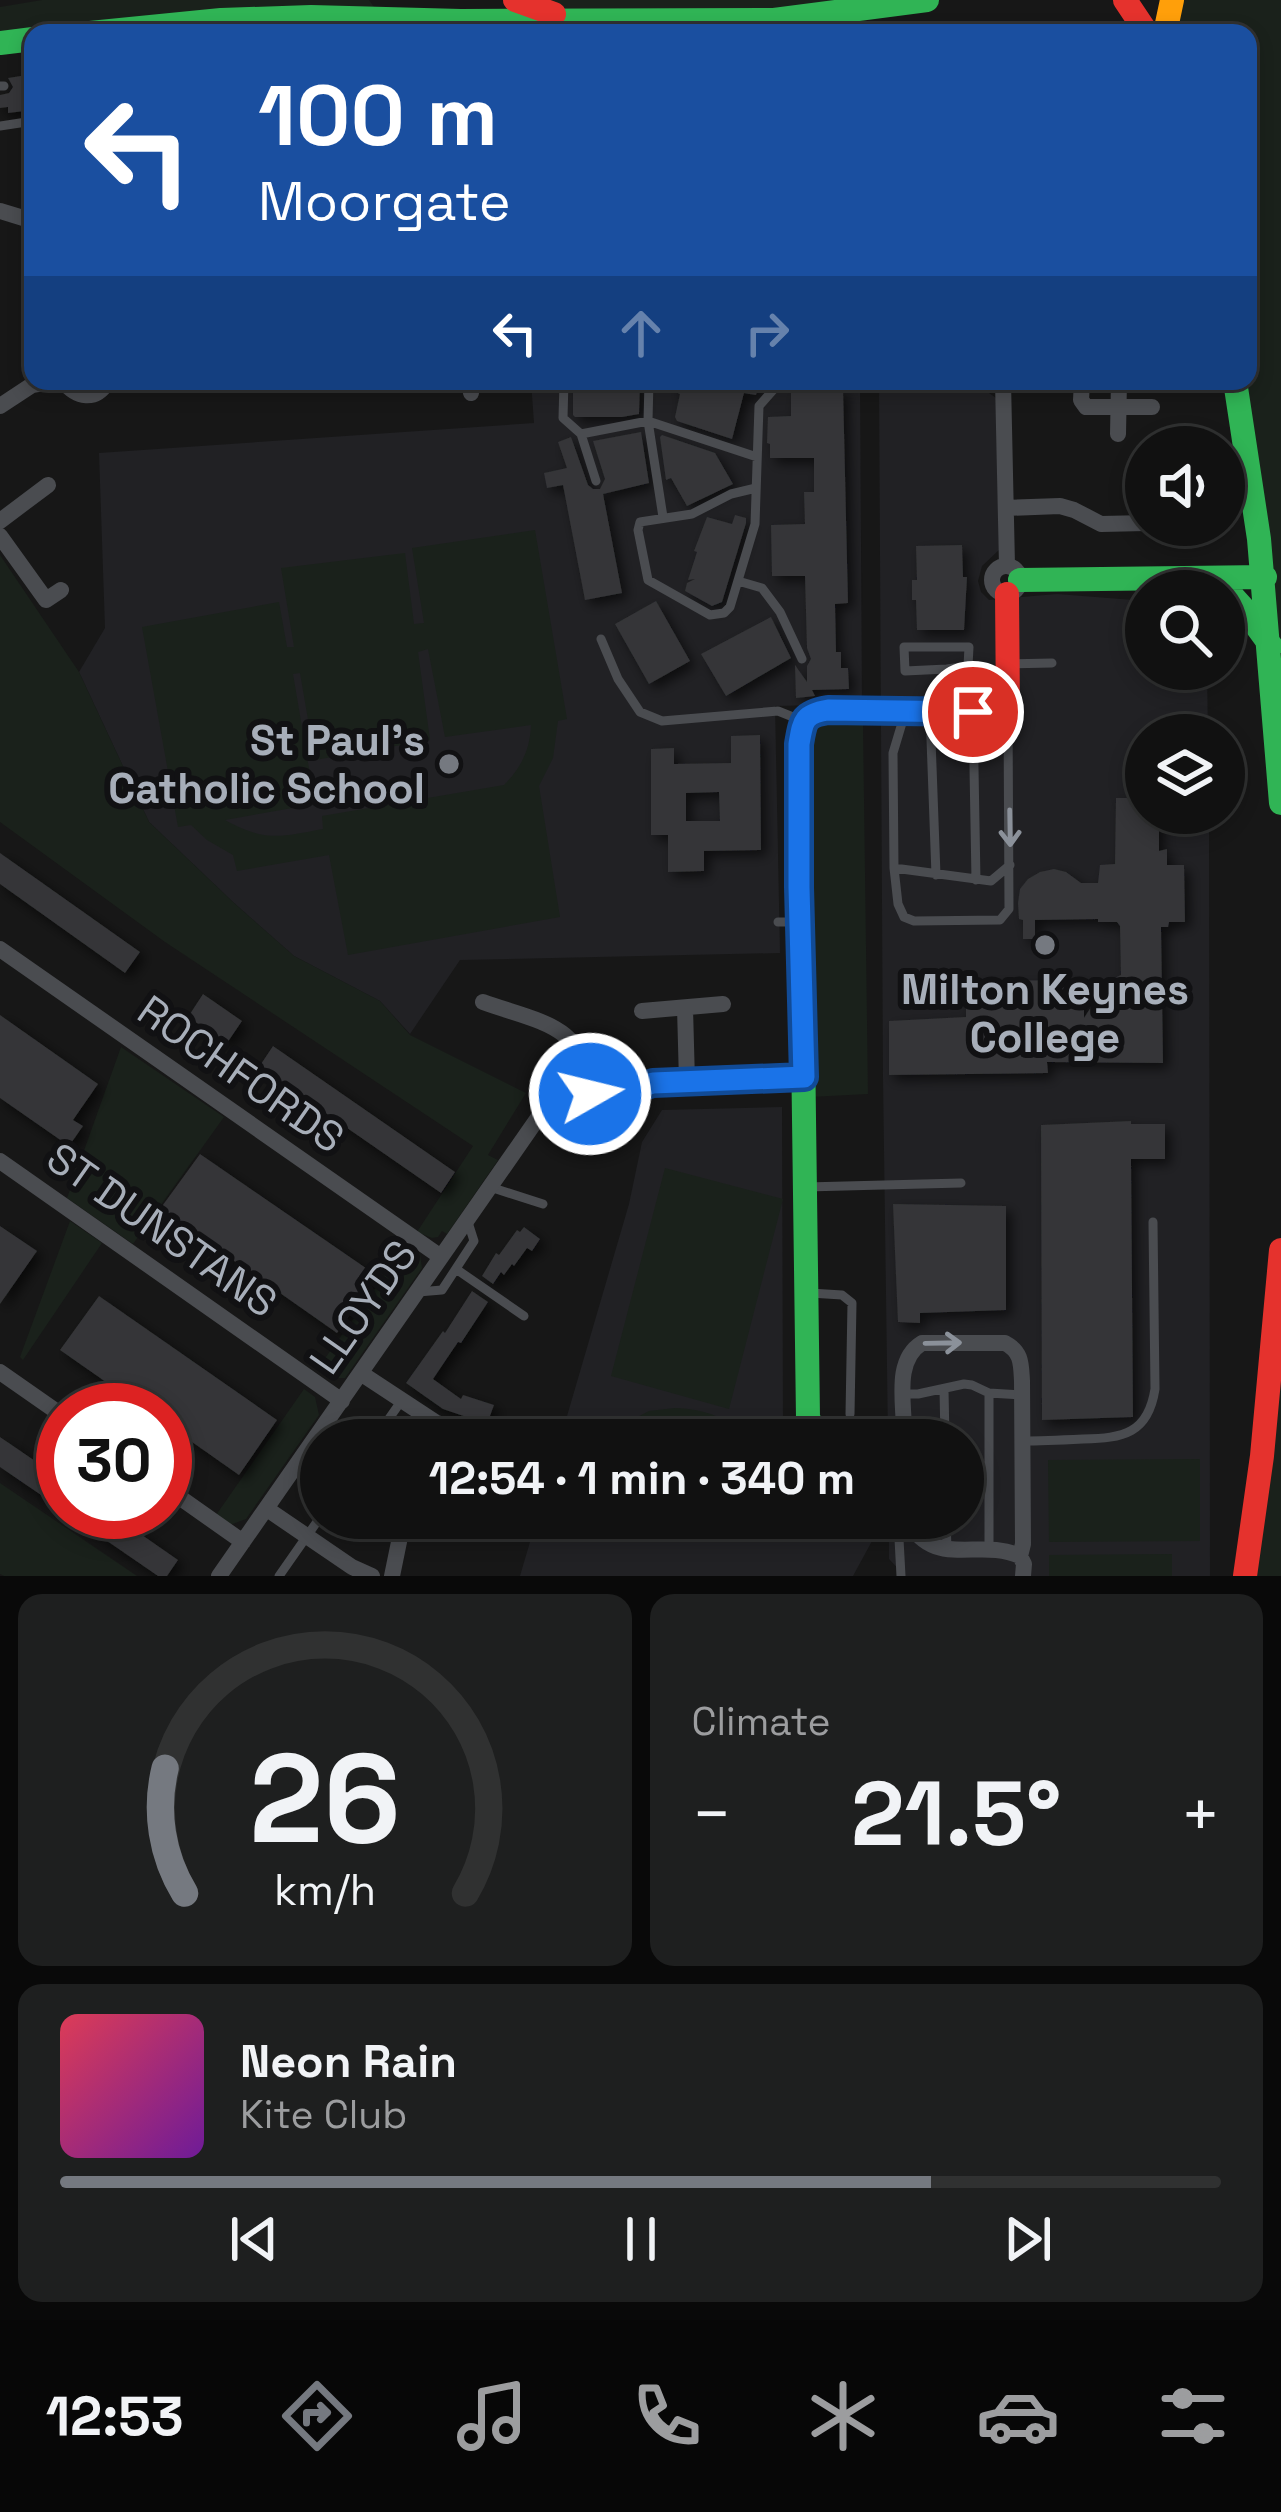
<!DOCTYPE html>
<meta charset="utf-8">
<style>
body{margin:0;font-family:"Space Grotesk",sans-serif;background:#1e1f1f;color:#f1f3f6;height:100vh;display:flex;flex-direction:column;font-size:45px;white-space:nowrap}
*{box-sizing:border-box;margin:0}
p{font-size:39px;color:#9c9d9f}
.icon{flex:none;width:66px;height:66px;fill:none;stroke:currentColor;stroke-width:2;stroke-linecap:round;stroke-linejoin:round}
.map{position:relative;height:1576px;overflow:hidden}
.sheet{display:flex;flex-direction:column;gap:18px;padding:18px;background:#090909;flex:1}
.sheet>*{flex:none}
.hud{position:absolute;left:24px;top:24px;width:1233px;height:366px;border-radius:24px;box-shadow:0 6px 18px #0003,0 0 0 3px #303131;background:#1a4fa0;color:#fff;overflow:hidden}
.buttons{position:absolute;left:1125px;top:426px;display:grid;gap:24px}
.buttons a{display:grid;place-items:center;width:120px;height:120px;border-radius:50%;background:#111;box-shadow:0 6px 18px #0003,0 0 0 3px #303131;font-size:60px}
.speed{position:absolute;left:36px;top:1383px;display:flex;gap:24px;font-size:60px;font-weight:700;text-align:center}
.speed>*{display:grid;place-content:center;width:156px;height:156px;border-radius:50%;background:#111;box-shadow:0 6px 18px #0003,0 0 0 3px #303131;line-height:1}
.speed .limit{border:18px solid #d22;background:#fff;color:#111}
.pin{position:absolute;display:grid;place-items:center;width:102px;height:102px;color:#fff;margin:-51px;border:6px solid #fff;border-radius:50%;box-shadow:0 3px 12px #0007}
.me{position:absolute;width:132px;margin:-66px;rotate:82deg;stroke-linejoin:round;filter:drop-shadow(0 0 9px #0008)}
.turn{display:flex;align-items:center;gap:42px;height:252px;padding:0 36px;font-size:54px}
.turn .icon{width:156px;height:156px;stroke-width:2.5}
.turn b{display:block;font-size:84px;line-height:102px}
.lanes{display:flex;align-items:center;height:114px;padding:0 36px;background:#0003;justify-content:center;gap:60px;direction:ltr}
.lanes .off{opacity:.35}
.big{font-size:90px;font-weight:800;line-height:1.1}
.sheet .card{flex:1;display:flex;flex-direction:column;justify-content:center;gap:18px;min-width:0;padding:0 42px;border-radius:24px;background:#1e1f1f}
.sheet .dial{align-items:center;gap:0}
.dial svg{height:312px;overflow:visible;fill:none;stroke:#303131;stroke-width:7;stroke-linecap:round;text-anchor:middle}
.dial text{fill:#f1f3f6;stroke:none}
.song{display:flex;align-items:center;gap:36px}
.cover{width:144px;height:144px;border-radius:18px;background:linear-gradient(135deg,hsl(350 70% 55%),hsl(280 70% 35%))}
.played{height:12px;border-radius:6px;background:linear-gradient(90deg,#757980 75%,#303131 75%)}
.keys{display:flex;justify-content:space-around;direction:ltr}
.heat{display:flex;justify-content:space-between;align-items:center;font-size:66px;direction:ltr}
.sheet .tiles{flex:1;display:grid;gap:18px;grid-template-columns:1fr 1fr}
.card:last-child{grid-column:span 2}
.trip{position:absolute;left:300px;top:1419px;width:684px;height:120px;border-radius:60px;background:#111;box-shadow:0 6px 18px #0003,0 0 0 3px #303131;font-weight:800;line-height:120px;text-align:center}
.tab-bar{display:flex;height:192px;justify-content:space-around;align-items:center;background:#070707;color:#9c9d9f}
.tab-bar .icon{width:84px;height:84px}
.tab-bar .selected{color:#757980}
.tab-bar b{font-size:54px;color:#f1f3f6}
.map>svg:first-child{display:block}
.built{fill:#212124}
.green{fill:#1a211b;fill-rule:evenodd}
.building{fill:#343537;fill-rule:evenodd;filter:url(#shadow)}
.lines{fill:none;stroke-linecap:round;stroke-linejoin:round}
.lane{stroke:#4a4c50;stroke-width:9}
.street{stroke:#4a4c50;stroke-width:16}
.fast{stroke:#30b455;stroke-width:24}
.slow{stroke:#ff9f0a;stroke-width:24}
.jam{stroke:#e5322d;stroke-width:24}
.oneway{stroke:#8b919a}
.route-casing{stroke:#114b97;stroke-width:30}
.route{stroke:#1a73e8;stroke-width:21}
.poi-dot{fill:#757980;stroke:#111113;stroke-width:4.5}
.labels{text-anchor:middle;dominant-baseline:central;stroke-width:12;stroke-linejoin:round;paint-order:stroke}
.poi-label{font-size:42px;font-weight:bold;fill:#a7aeb9;stroke:#111113;text-anchor:end}
.street-label{font-size:42px;fill:#a7aeb9;stroke:#111113}
</style>
<div class="map">
<svg width="1281" height="1576" viewBox="0 0 1281 1576">
<defs>
<filter id="shadow"><feDropShadow dx="5.5" dy="5.5" stdDeviation="6" flood-color="#0009"/></filter>
</defs>
<rect width="100%" height="100%" fill="#171717"/>
<!-- built -->
<path class="built" d="M531 381H860L862 704 775 706 780 953 460 960 410 1034 380 1001 294 956 234 903 149 822 79 672 105 628 99 453 534 423Z
M879 381H988L989 393 996 398 999 550 982 566 978 581 981 592 989 600 1057 594 1146 601V669H1207L1208 735H1146V813H1209L1210 1576H905L889 1559V1518H963V1440H888L883 1077Z
M782 1107 783 1431 788 1440H560L629 1204 642 1142 662 1110Z
M537 1518H872V1541L853 1576H520Z"/>
<!-- green -->
<path class="green" d="M42 0H369L377 11 185 19 0 39V7Z
M534 0H873L754 10H553Z
M1183 0H1281V680L1242 381H1248V33H1174Z
M535 530 567 719 558 721 553 758 539 786 560 917 348 955 329 855 237 871 233 855 207 840 191 825 178 827 142 627 279 602 287 647H294L281 568 405 553 414 624 424 623 412 548ZM428 649 445 737 531 725C530 749 522 767 504 785L322 816 323 829C280 837 265 842 225 820L315 804 293 674 300 673 315 760 430 740 418 652Z
M0 555 79 672 149 822 234 903 294 956 380 1001 410 1035 526 1093 488 1155 498 1160 447 1234 442 1231 438 1237 432 1238 417 1232 473 1146 165 942 0 822Z
M818 724 863 725 868 1094 810 1097 808 731Z
M121 1047 224 1117 133 1244 67 1198Z
M665 1168 783 1199 729 1409 611 1376Z
M70 1221 102 1243 23 1360 20 1357Z
M407 1244 420 1254 422 1268 345 1378H333L318 1368Z
M1281 1353V1576H1246Z
M304 1389 315 1397 319 1415 246 1519 230 1525 216 1515Z
M675 1408C705 1409 730 1418 750 1440H717L688 1429 662 1431 639 1440H596L603 1416 624 1424 649 1411Z
M1200 1459V1541L1049 1542 1048 1460Z
M0 1483 137 1576H4L0 1574Z
M1172 1554V1576H1049V1555Z"/>
<!-- building -->
<path class="building" d="M33 74V110L8 113V107L0 108V95L9 93 13 87 8 78Z
M573 381H640L639 414 622 417H575L573 415Z
M677 381H760L756 395 744 393 732 439 677 421 675 417 680 394 675 392Z
M843 389 848 603 835 604 836 652H841V668H848L849 689 812 690 815 696 796 698 795 665 807 682V666L811 659 807 648 805 576H772L771 525 805 524 804 492H814V458H770V444L767 443 768 417 791 416V390Z
M641 432 649 483 603 494 622 593 585 600 563 485 547 488 544 473 567 468 558 442 571 437 588 485 593 489H600L605 479 593 441Z
M662 435 715 453 733 484 687 506 671 478 666 480 660 437Z
M735 515 746 518V523L722 602 712 606 685 591 687 583 695 579 688 580 697 552 694 551 707 517 732 524Z
M962 545 963 577H967L964 630H917L916 600H912V580H917L916 546Z
M656 601 690 661 649 684 615 624Z
M771 617 791 658 726 696 701 654Z
M760 735 761 850 704 851V871L668 872V835H651V749L674 748V764L731 763V736ZM719 792 720 821H686V793Z
M1116 798H1146V813H1159V851L1167 849V865H1184L1185 922H1169L1168 927H1161L1163 1063 1047 1062 1048 1073 889 1075V1021L966 1017V981L1084 980V1018L1108 981 1121 975 1120 926 1117 922H1098V919L1035 920V939H1023V920L1019 919 1018 903 1020 889 1028 879 1040 872 1054 869 1066 872 1081 883H1098L1100 865 1115 864Z
M0 853 140 952 125 973 0 884Z
M203 994 242 1021 227 1043 188 1017Z
M0 1015 98 1084 73 1120 83 1126 69 1146 0 1098Z
M273 1046 455 1172 441 1193 259 1067Z
M1131 1121V1124H1165V1159H1131L1133 1417 1042 1420 1041 1125Z
M200 1154 376 1275 337 1333 160 1209Z
M893 1204 1006 1206V1310L920 1313V1323L898 1322Z
M0 1226 37 1251 0 1304Z
M524 1227 540 1239 532 1251 527 1248 514 1266 512 1264 504 1275 501 1272 493 1284 482 1276 496 1253 499 1255 517 1230 520 1232Z
M472 1291 488 1302 461 1343 458 1342 433 1379 461 1399 463 1395 494 1405 487 1424 443 1409 406 1383 443 1331 445 1333Z
M99 1296 277 1420 239 1475 165 1423V1410H146L60 1350Z
M0 1437 63 1480V1510L0 1467Z
M65 1512H109L178 1560 167 1576H158Z"/>
<g class="lines">
<!-- lane -->
<path class="lane" d="M0 86H4
M0 126 33 121
M564 381 563 418 581 434 596 481
M649 381 648 421 663 517
M852 381 868 387H893
M581 434 648 421 757 457
M756 488 731 494 692 514 640 522 638 530 648 580 710 615 724 613 730 607 755 524 759 406 774 389 776 381
M738 581 762 588 780 612 802 659
M601 639 618 679 640 712 662 721 778 711 803 721
M1009 664 1052 663
M947 669 968 666 969 647H904L905 671 947 669 951 706
M930 712 936 875
M973 712 976 880
M905 713 893 753 894 868 898 904 904 917 914 921 1000 920 1009 909 1008 711
M894 868 991 881 1010 865
M778 922H800
M490 1187 543 1204
M806 1187 961 1183
M456 1269 524 1316
M418 1292 442 1290 474 1241 467 1219
M810 1293 842 1295 852 1303 850 1414
M944 1389 945 1440
M904 1394H918L964 1384 972 1385 989 1393 1021 1395
M374 1440 402 1400
M1023 1441C1043 1441 1063 1440 1083 1439 1123 1438 1148 1434 1155 1389L1153 1222
M963 1466H989
M946 1518 947 1549
M989 1549V1393
M279 1576 321 1516
M901 1576 899 1539 909 1523"/>
<!-- street -->
<path class="street" d="M0 211 33 221
M63 381C76 398 96 402 108 381
M230 381H252
M469 381 471 393
M1003 381 1007 566
M1082 381 1081 400 1086 407H1152
M0 406 32 385 55 381
M1118 434 1119 381
M1006 508 1060 506 1074 510 1101 524 1146 523
M0 521 48 485
M0 536 46 600 61 590
M992 580a14 14 0 1 1 28 0a14 14 0 1 1-28 0Z
M0 949 441 1257
M483 1002C538 1022 587 1024 590 1093
M685 1008 687 1081
M642 1011 723 1004
M0 1161 342 1401
M0 1372 63 1416
M362 1374 435 1422 474 1439
M904 1432C904 1402 894 1360 922 1343H1005C1022 1352 1021 1364 1022 1381L1023 1544 1020 1556 1024 1564 1023 1576
M165 1487 243 1542
M267 1509 352 1567 372 1576
M907 1518C932 1571 979 1537 1020 1556
M219 1576 549 1102 561 1095 617 1094 653 1083 804 1077
M392 1576 400 1537"/>
<!-- fast -->
<path class="fast" d="M90 33 221 20 311 17 461 21 774 20 927 0
M0 43 33 39
M1235 381 1259 539 1281 803
M1216 578 1244 609 1271 646
M1020 580 1265 577
M887 710C869 710 823 705 809 716 801 723 801 735 799 744L808 1418 813 1427 828 1434 904 1432V1440"/>
<!-- slow -->
<path class="slow" d="M1165 33 1172 0"/>
<!-- jam -->
<path class="jam" d="M515 0 554 14
M1125 0 1147 33
M887 710 1008 711 1007 594
M1245 1576 1262 1456 1281 1250"/>
</g>
<!-- one-way arrows -->
<defs><path id="oneway-shaft" d="M-6 0H5M1.5-3L5.5 0L1.5 3" fill="none" stroke-width="1.6" stroke-linecap="round" stroke-linejoin="round" transform="scale(3)"/></defs>
<g class="oneway">
<use href="#oneway-shaft" transform="translate(1010 828) rotate(89)"/>
<use href="#oneway-shaft" transform="translate(943 1343) rotate(-1)"/>
</g>
<g class="lines">
<!-- route casing -->
<g class="route-casing">
<path id="route" d="M590 1094H617L653 1083 804 1077 799 887V744C803 721 803 714 828 710L973 712"/>
</g>
<!-- route -->
<use href="#route" class="route"/>
</g>
<!-- markers -->
<g class="poi-dot">
<circle cx="449" cy="764" r="12"/>
<circle cx="1045" cy="945" r="12"/>
</g>
<g class="labels">
<!-- poi labels -->
<g class="poi-label">
<text x="425" y="740">St Paul's<tspan x="425" dy="48">Catholic School</tspan></text>
<text x="1045" y="989" text-anchor="middle">Milton Keynes<tspan x="1045" dy="48">College</tspan></text>
</g>
<!-- street labels -->
<g class="street-label">
<text transform="translate(241 1074) rotate(35)">ROCHFORDS</text>
<text transform="translate(162 1230) rotate(35)">ST DUNSTANS</text>
<text transform="translate(363 1307) rotate(-55)">LLOYDS</text>
</g>
</g>
</svg>
<div class="buttons">
<a><svg class="icon" aria-label="sound" viewBox="0 0 24 24"><path d="M4 9h4l5-4v14l-5-4H4zM17 9q2 3 0 6"/></svg></a>
<a><svg class="icon" aria-label="search" viewBox="0 0 24 24"><circle cx="10" cy="10" r="6"/><path d="M15 15l6 6"/></svg></a>
<a><svg class="icon" aria-label="layers" viewBox="0 0 24 24"><path d="M12 4l9 5-9 5-9-5zM3 14l9 5 9-5"/></svg></a>
</div>
<div class="speed"><div class="limit">30</div></div>
<div class="pin" style="left:973px;top:712px;background:#d93025"><svg class="icon" aria-label="arrive" viewBox="0 0 24 24"><path d="M6 21V4h12l-3 4 3 4H6"/></svg></div>
<svg class="me" style="left:590px;top:1094px" viewBox="-20 -20 40 40"><circle r="17" fill="#1a73e8" stroke="#fff" stroke-width="3"/><path d="M0-11L8 9 0 5-8 9z" fill="#fff"/></svg>
<div class="trip">12:54 · 1 min · 340 m</div>
<div class="hud">
<div class="turn"><svg class="icon" aria-label="left" viewBox="0 0 24 24"><path d="M17 20v-9H6M10 6l-5 5 5 5"/></svg><div><b>100 m</b>Moorgate</div></div>
<div class="lanes"><svg class="icon" aria-label="left" viewBox="0 0 24 24"><path d="M17 20v-9H6M10 6l-5 5 5 5"/></svg><svg class="icon off" aria-label="ahead" viewBox="0 0 24 24"><path d="M12 20V5M6 11l6-6 6 6"/></svg><svg class="icon off" aria-label="right" viewBox="0 0 24 24"><path d="M7 20v-9h11M14 6l5 5-5 5"/></svg></div>
</div>
</div>
<section class="sheet">
<div class="tiles">
<div class="card dial"><svg viewBox="0 0 100 80">
<path d="M14 69A42 42 0 1 1 86 69"/>
<path d="M14 69A42 42 0 0 1 9 37" stroke="#757980"/>
<text x="50" y="56" font-size="32" font-weight="700">26</text>
<text x="50" y="72" font-size="11">km/h</text>
</svg></div>
<div class="card"><p>Climate</p>
<div class="heat"><a>−</a><b class="big">21.5°</b><a>+</a></div>
</div>
<div class="card">
<div class="song"><i class="cover"></i><div><b>Neon Rain</b><p>Kite Club</p></div></div>
<div class="played"></div>
<div class="keys"><svg class="icon" aria-label="previous" viewBox="0 0 24 24"><path d="M18 5L8 12l10 7zM5 5v14"/></svg><svg class="icon" aria-label="pause" viewBox="0 0 24 24"><path d="M8 5v14M16 5v14"/></svg><svg class="icon" aria-label="next" viewBox="0 0 24 24"><path d="M6 5l10 7-10 7zM19 5v14"/></svg></div>
</div>
</div>
</section>
<nav class="tab-bar">
<b>12:53</b>
<svg class="icon selected" aria-label="directions" viewBox="0 0 24 24"><path d="M12 3l9 9-9 9-9-9zM9 14v-3h6M13 9l2 2-2 2"/></svg>
<svg class="icon" aria-label="music" viewBox="0 0 24 24"><path d="M9 18V5l10-2v13"/><circle cx="6" cy="18" r="3"/><circle cx="16" cy="16" r="3"/></svg>
<svg class="icon" aria-label="phone" viewBox="0 0 24 24"><path d="M5 4h4l2 5-3 2q2 4 5 5l2-3 5 2v4C11 20 4 13 5 4z"/></svg>
<svg class="icon" aria-label="climate" viewBox="0 0 24 24"><path d="M12 3v18M4 7l16 10M4 17L20 7"/></svg>
<svg class="icon" aria-label="car" viewBox="0 0 24 24"><path d="M5 17H2v-5l4-1 3-4h7l3 4 3 1v5h-3M9 17h6M6 11h13"/><circle cx="7" cy="17" r="2"/><circle cx="17" cy="17" r="2"/></svg>
<svg class="icon" aria-label="filters" viewBox="0 0 24 24"><path d="M4 7h16M4 17h16"/><circle cx="9" cy="7" r="2"/><circle cx="15" cy="17" r="2"/></svg>
</nav>
